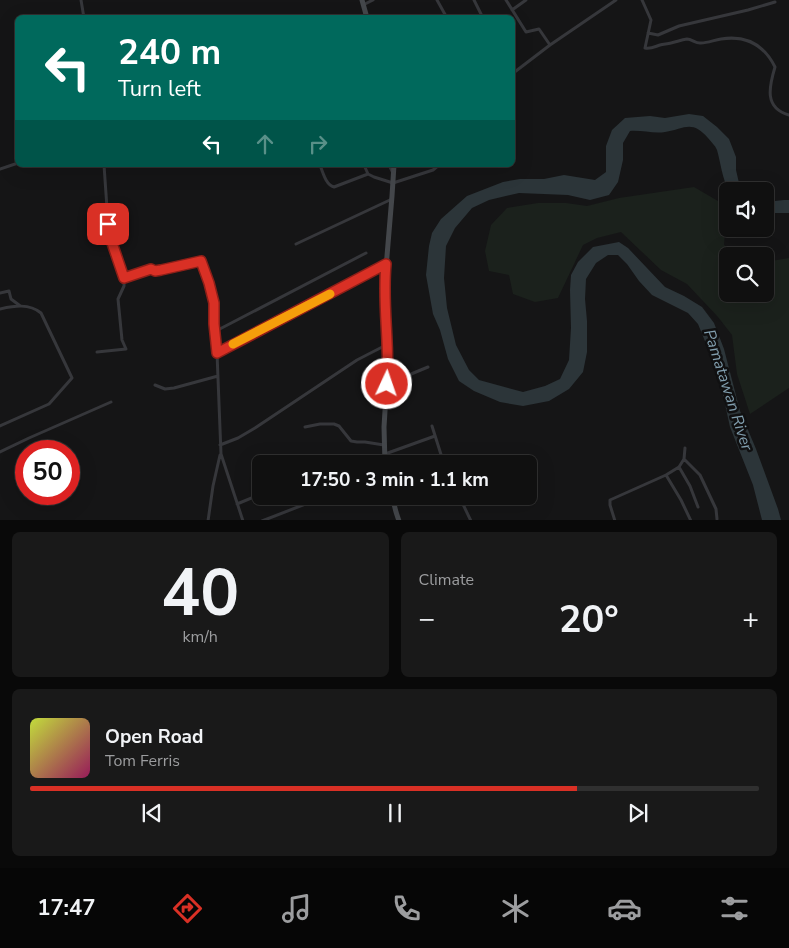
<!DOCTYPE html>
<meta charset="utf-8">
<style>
body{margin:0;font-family:"Nunito Sans",sans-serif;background:#191919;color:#f1f3f6;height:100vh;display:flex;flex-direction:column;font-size:19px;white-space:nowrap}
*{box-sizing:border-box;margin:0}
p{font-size:16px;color:#9c9d9f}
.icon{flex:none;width:28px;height:28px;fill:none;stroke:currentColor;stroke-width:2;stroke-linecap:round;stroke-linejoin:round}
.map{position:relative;height:520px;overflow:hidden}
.details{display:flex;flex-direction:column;gap:12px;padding:12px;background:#090909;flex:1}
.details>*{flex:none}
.guide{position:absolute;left:15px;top:15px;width:500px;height:152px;border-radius:8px;box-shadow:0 5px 20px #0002,0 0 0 1px #303030;background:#00695c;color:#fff;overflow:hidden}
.controls{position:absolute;left:719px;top:182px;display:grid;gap:10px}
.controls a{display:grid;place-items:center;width:55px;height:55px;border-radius:8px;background:#101010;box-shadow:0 5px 20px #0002,0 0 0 1px #303030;font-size:25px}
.speed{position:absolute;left:15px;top:440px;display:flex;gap:10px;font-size:25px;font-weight:700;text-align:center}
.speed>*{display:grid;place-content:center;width:65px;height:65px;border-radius:50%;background:#101010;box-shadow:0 5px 20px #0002,0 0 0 1px #303030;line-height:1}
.speed .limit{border:8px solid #d22;background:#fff;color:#111}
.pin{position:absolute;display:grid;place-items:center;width:42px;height:42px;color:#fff;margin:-21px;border-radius:10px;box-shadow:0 2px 8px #0006}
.me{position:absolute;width:55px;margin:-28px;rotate:3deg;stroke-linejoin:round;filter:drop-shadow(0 0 4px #0008)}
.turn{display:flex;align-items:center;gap:18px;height:105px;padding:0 20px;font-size:22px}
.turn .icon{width:65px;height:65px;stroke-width:2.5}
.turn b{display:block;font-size:35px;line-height:42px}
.lanes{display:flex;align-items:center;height:48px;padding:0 20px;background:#0003;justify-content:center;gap:25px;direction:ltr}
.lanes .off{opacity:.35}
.big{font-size:38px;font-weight:700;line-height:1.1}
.details .tile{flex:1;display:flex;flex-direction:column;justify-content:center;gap:8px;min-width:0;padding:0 18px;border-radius:8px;background:#191919}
.details .dial{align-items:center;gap:0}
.dial b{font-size:65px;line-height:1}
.song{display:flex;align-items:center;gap:15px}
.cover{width:60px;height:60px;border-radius:8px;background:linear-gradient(135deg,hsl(70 70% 55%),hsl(330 70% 35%))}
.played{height:5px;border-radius:2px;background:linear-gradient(90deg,#d93025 75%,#303030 75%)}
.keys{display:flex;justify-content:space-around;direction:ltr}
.heat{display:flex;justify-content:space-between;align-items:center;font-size:28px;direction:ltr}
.details .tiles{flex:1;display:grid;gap:12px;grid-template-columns:1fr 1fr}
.tile:last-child{grid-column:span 2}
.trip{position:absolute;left:252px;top:455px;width:285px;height:50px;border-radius:8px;background:#101010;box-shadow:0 5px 20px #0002,0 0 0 1px #303030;font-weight:700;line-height:50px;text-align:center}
.tab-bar{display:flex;height:80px;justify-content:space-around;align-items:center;background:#060606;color:#9c9d9f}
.tab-bar .icon{width:35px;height:35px}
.tab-bar .selected{color:#d93025}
.tab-bar b{font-size:22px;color:#f1f3f6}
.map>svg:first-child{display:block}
.green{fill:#1b211c}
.water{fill:#2c3539}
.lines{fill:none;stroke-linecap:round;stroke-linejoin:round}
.street{stroke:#36373b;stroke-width:3}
.secondary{stroke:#44474b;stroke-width:5}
.route-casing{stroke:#8d1f18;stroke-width:12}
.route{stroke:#d93025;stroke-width:9}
.slow{stroke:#f59e0b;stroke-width:9}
.labels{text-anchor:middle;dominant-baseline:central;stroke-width:5;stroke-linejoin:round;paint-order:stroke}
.water-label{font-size:16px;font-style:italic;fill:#819eae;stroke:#101011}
</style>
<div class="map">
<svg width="789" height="521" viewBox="0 0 789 521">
<rect width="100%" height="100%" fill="#151516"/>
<!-- green -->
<path class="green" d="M694 187 718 201 726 220 724 245 740 256H728V294H765V262L789 258V388L750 414 737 374 732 335 718 317 687 284 661 270 621 232 597 238 583 245 558 298 535 302 513 294 509 275 489 271 485 251 491 225 507 208 538 203H566L587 206 619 198Z"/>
<!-- water -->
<path class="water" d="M689 114 703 116 717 127 729 139 736 157V170L739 183 747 191H729C722 178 721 164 717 150 715 145 711 142 708 138 692 119 684 129 665 132 654 134 642 130 630 131L623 143V160L618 182 609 195 590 200 568 195 519 193 489 200 472 208 455 228 446 246 444 278 447 308 456 345 469 370 479 380 523 392 545 386 560 379 569 360 571 328 570 290 571 275 578 262 593 247 619 242 628 248 665 287 684 296 702 307 714 323 724 349 740 411 756 449 778 509 781 520H762L753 485 730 427 723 395 709 351 698 324 688 313 652 295 639 281 627 264 618 255H608L596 263 586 279 585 299 587 321V352L583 372 569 389 549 401 523 406 500 402 474 391 459 381 448 359 440 330 433 314 426 275 429 246 432 233 441 219 467 196 503 182 520 179H544L564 175 595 180 606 172V146L612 130 625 118 650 116 665 118Z
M784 200H789V213H765V202Z"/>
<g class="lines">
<!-- street -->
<path class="street" d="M81 0 84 18
M437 0 447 18
M474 0 483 18
M506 0 526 32 539 29 550 45
M642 0 651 20 645 48C651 49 654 47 660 45 663 44 667 44 671 43 676 42 681 40 687 39 692 39 696 44 701 43 708 43 714 40 721 39 746 35 764 45 775 67 769 87 764 108 789 115
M363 5 373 0
M512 10 526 0
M648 33 658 35 679 26 748 10 775 2
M512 74 550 45 616 0
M104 165 109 237 124 278
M320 165C323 173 326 185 334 187L368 174
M364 165 368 174 374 177 393 183 433 170 439 165
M389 165 393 173
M0 169 18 163
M296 244 392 199
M0 293 9 291 11 299 19 305
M0 309C14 306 29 303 41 313L72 378 49 404 0 426
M214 332 366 253
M97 352 126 349 122 340 118 299 124 286V278L151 269 155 271 161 270 201 261 209 283 214 303V324L217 353
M387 384 428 367
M155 385 165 389 174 388 218 376
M432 426 444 464
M305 427 320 424H334L339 426 351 441 357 442H365L384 445
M220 445 238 438 255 428 357 360 388 344
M0 452 29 438 111 402
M385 454 435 436
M684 459 700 475 716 509 717 519
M679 467 690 486 698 507
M666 475 681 500 691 521
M459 496 471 521
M237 504 261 494
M208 521 213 486 220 455
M243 521 221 454 217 353 386 264
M262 521 326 496
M615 521 610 505V500L666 475 679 467 684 459 685 448"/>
<!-- secondary -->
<path class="secondary" d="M362 0 367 18
M385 464 384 427 388 362 385 280 392 196 394 165
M392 496 396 512 399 521"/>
</g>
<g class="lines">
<!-- route casing -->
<g class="route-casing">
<path id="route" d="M108 224 110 237 124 278 151 269 155 271 161 270 201 261 209 283 214 303V324L217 353 386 264C382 304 390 344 387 384"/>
</g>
<!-- route -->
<use href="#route" class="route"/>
<!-- slow -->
<path class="slow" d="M233 344 330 294"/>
</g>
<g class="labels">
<!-- water labels -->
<g class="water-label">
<text transform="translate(728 390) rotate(72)">Pamatawan River</text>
</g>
</g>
</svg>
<div class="controls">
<a><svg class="icon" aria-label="sound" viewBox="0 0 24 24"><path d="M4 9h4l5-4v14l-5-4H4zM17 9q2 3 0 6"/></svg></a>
<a><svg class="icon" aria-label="search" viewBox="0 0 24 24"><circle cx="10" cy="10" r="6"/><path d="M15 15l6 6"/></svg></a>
</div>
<div class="speed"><div class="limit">50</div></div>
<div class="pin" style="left:108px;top:224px;background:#d93025"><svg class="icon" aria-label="arrive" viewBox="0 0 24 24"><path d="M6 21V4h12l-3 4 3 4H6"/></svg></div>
<svg class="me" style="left:387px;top:384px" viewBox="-20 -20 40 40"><circle r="17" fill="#d93025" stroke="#fff" stroke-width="3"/><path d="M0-11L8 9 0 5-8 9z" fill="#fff"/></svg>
<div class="trip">17:50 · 3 min · 1.1 km</div>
<div class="guide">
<div class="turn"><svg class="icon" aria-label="left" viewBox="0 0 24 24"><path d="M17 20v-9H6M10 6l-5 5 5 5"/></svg><div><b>240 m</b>Turn left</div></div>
<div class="lanes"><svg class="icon" aria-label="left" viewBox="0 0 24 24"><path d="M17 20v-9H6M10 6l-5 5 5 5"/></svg><svg class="icon off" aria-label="ahead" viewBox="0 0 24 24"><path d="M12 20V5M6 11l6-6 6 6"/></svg><svg class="icon off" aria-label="right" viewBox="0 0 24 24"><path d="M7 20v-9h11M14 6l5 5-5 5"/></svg></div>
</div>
</div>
<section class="details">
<div class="tiles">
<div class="tile dial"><b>40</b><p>km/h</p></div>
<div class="tile"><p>Climate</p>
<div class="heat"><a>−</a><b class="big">20°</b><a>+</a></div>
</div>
<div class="tile">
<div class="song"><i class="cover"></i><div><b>Open Road</b><p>Tom Ferris</p></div></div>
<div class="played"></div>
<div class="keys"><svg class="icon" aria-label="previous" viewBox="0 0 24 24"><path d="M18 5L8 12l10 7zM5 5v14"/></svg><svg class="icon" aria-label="pause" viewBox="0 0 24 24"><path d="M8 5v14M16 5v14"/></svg><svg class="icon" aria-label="next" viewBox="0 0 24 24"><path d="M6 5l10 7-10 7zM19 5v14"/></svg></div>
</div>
</div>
</section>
<nav class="tab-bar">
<b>17:47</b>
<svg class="icon selected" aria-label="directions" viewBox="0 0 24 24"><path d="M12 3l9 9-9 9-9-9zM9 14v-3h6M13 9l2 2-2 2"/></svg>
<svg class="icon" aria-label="music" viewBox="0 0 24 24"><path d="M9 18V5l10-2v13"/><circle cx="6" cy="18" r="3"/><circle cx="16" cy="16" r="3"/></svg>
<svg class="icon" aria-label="phone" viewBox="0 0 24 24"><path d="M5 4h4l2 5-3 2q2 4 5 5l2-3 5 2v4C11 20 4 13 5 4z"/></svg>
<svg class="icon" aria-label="climate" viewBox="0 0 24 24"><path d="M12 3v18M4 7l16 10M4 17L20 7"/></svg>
<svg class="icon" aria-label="car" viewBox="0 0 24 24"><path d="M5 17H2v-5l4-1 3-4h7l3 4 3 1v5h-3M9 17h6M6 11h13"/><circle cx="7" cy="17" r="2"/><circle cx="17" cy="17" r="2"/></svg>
<svg class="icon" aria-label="filters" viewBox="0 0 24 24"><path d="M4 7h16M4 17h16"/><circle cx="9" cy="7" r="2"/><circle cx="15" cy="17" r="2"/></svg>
</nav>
